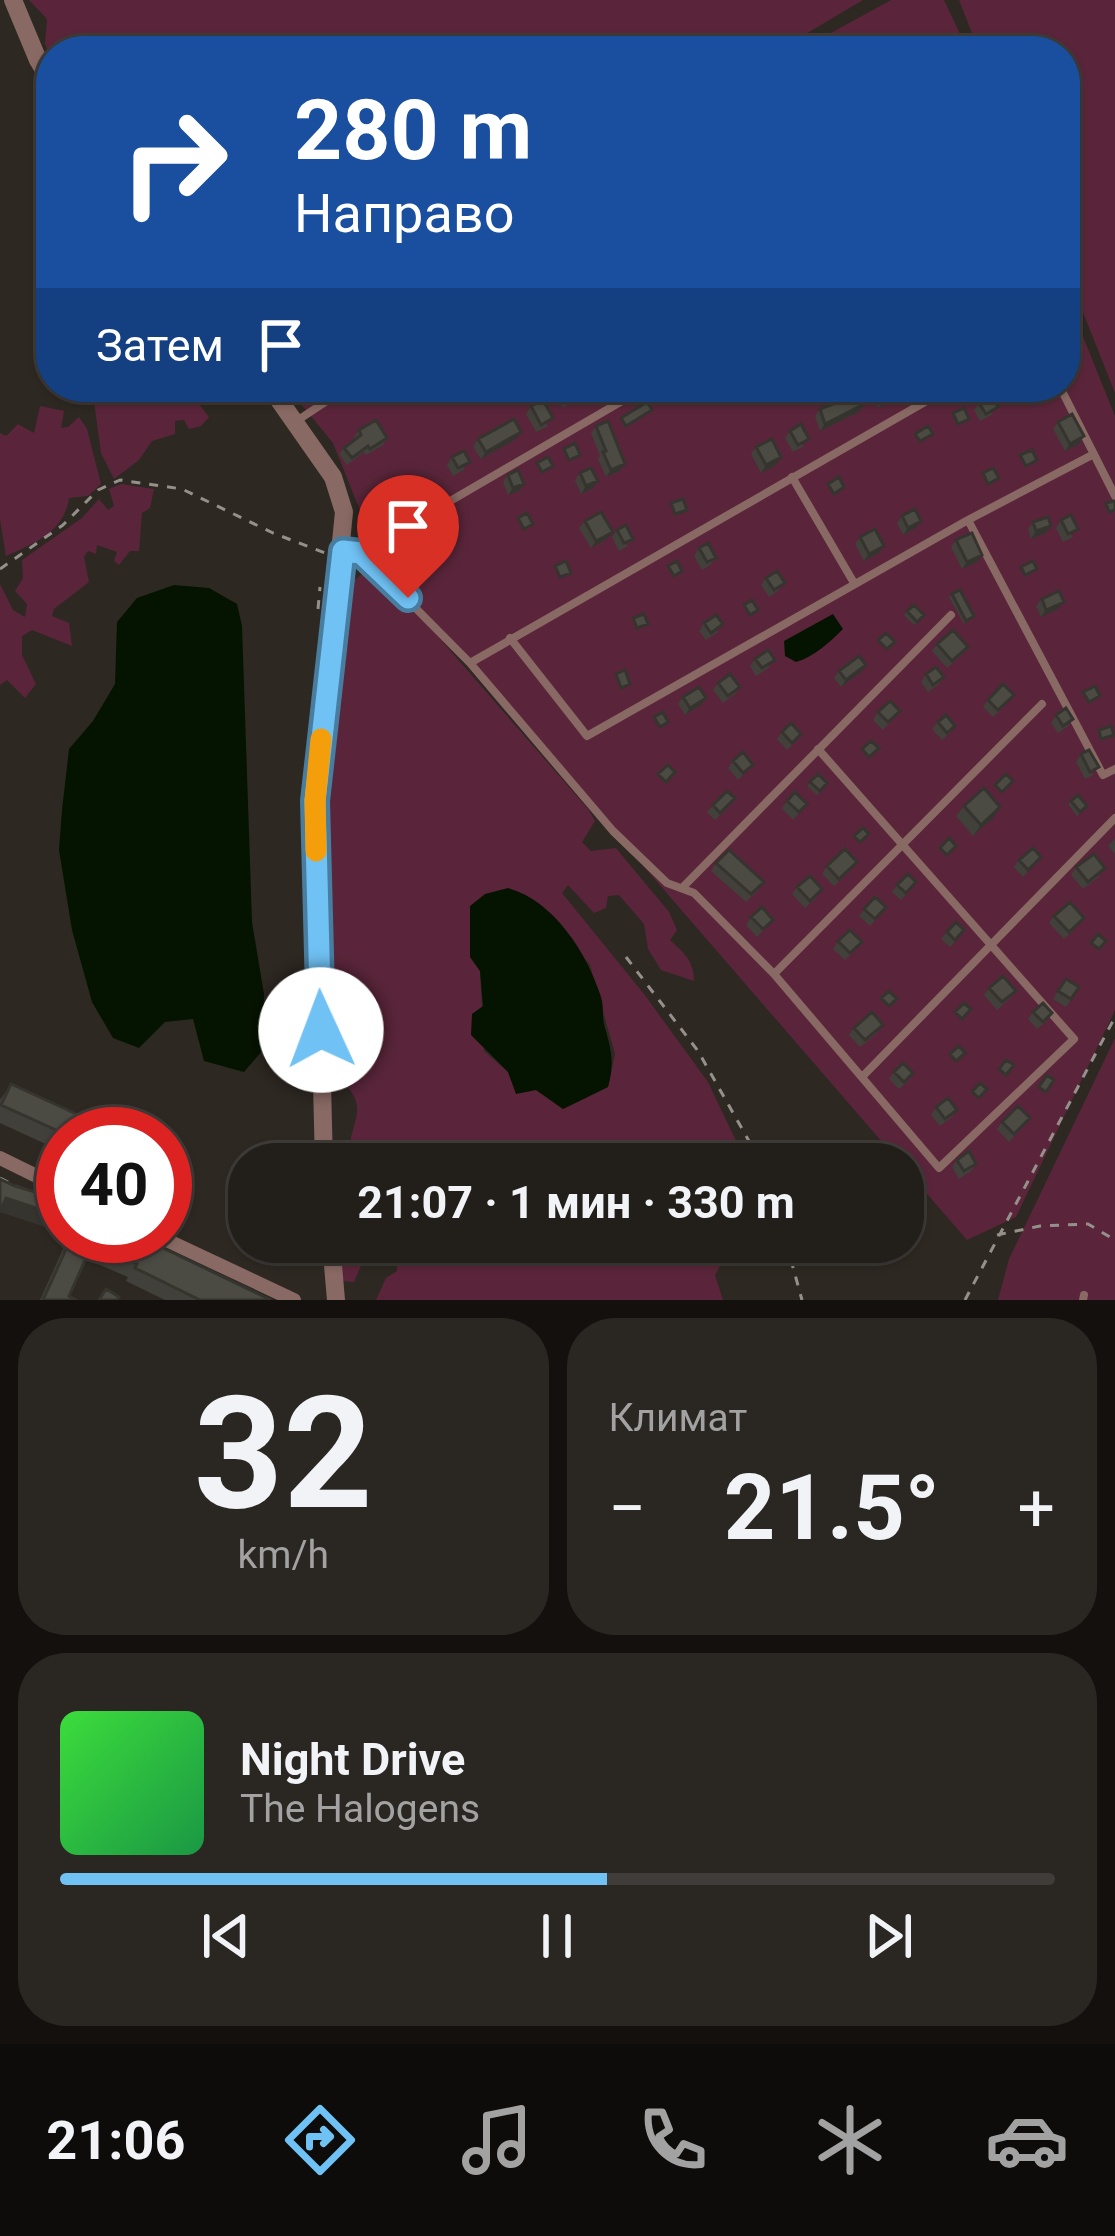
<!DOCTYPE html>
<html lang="ru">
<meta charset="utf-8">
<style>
body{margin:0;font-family:Roboto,sans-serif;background:#2a2723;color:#f1f3f6;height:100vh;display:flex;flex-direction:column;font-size:45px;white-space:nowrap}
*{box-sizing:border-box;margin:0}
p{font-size:39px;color:#a2a2a2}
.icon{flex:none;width:66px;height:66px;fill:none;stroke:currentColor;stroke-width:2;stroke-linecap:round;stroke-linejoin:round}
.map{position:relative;height:1300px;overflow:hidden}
.sheet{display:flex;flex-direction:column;gap:18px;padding:18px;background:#13100e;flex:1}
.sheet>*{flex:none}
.banner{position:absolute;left:36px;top:36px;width:1044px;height:366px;border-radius:48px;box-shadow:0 3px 9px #0004,0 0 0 3px #3f3c39;background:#1a4fa0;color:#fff;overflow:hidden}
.speed{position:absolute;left:36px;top:1107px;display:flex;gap:24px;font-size:60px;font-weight:700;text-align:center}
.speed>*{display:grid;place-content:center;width:156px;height:156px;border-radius:50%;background:#221e1a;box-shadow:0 3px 9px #0004,0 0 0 3px #3f3c39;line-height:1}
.speed .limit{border:18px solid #d22;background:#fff;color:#111}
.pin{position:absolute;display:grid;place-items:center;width:102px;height:102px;color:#fff;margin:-123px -51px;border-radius:50% 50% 50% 0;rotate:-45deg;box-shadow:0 0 12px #0007}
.pin .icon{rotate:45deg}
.me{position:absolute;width:132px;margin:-66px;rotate:358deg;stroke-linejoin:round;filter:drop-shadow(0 0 9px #0008)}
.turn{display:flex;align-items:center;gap:42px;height:252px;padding:0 60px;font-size:54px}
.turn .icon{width:156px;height:156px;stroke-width:2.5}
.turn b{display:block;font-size:84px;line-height:102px}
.then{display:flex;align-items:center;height:114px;padding:0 60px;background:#0003;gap:24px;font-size:45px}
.big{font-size:90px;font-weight:700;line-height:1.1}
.sheet .widget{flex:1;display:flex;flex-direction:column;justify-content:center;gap:18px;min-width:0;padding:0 42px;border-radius:48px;background:#2a2723}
.sheet .dial{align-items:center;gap:0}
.dial b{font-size:156px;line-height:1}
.song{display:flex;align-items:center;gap:36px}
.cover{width:144px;height:144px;border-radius:18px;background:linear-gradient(135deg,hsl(120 70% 55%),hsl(140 70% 35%))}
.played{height:12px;border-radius:6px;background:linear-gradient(90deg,#70c1f4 55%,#3f3c39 55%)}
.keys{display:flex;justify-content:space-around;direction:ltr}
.heat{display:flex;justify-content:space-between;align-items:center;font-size:66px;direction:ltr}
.sheet .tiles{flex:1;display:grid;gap:18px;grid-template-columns:1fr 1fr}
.widget:last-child{grid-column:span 2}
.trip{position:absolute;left:228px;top:1143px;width:696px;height:120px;border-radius:48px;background:#221e1a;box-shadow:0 3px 9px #0004,0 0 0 3px #3f3c39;font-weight:700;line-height:120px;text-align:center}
.dock{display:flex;height:192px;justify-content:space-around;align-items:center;background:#0e0c0a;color:#a2a2a2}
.dock .icon{width:84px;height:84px}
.dock .selected{color:#70c1f4}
.dock b{font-size:54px;color:#f1f3f6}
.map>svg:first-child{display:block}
.green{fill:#5a253a;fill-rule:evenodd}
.water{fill:#051400}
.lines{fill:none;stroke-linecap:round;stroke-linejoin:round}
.path{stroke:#95908c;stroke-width:3;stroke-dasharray:9 9;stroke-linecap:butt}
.service{stroke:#896963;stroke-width:8}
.minor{stroke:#896963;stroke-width:14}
.tertiary{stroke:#896963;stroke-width:18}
.wall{fill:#41403a}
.shaded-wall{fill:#35342f}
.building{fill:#4c4b43;stroke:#35342f;stroke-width:3}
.route-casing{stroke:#497d9f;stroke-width:30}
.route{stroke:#70c1f4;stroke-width:21}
.slow{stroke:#f59e0b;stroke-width:21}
</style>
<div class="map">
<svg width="1115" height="1300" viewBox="0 0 1115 1300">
<rect width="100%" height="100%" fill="#2e2822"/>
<!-- green -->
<path class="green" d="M29 0H863L777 51H51V59L45 44 47 19Z
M891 0H944L968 51H798Z
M959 0H1115V393L1065 267V51H979Z
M1065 292 1115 416V1010L1016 1217 967 1240 381 563 333 443 287 387H1065Z
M92 387H186L209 417 201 426 189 429 184 420 175 421V434L152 441 139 460 114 479 101 453Z
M40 406 64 411 61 428 68 427 79 417 87 429 101 484 88 496 69 498C64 532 35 543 6 556L0 519V433L6 436 18 424 34 433Z
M121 484 154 489 150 508 142 513 139 551H130L119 565 114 561 117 552 97 545 96 554 88 551 84 557 89 582 54 609 52 616 69 623 72 646 32 630 22 636V655L36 684 25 698 7 680 0 685V584L13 610 25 617 27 604 15 591 23 578 22 560 82 518 99 499 108 510 114 506 109 489Z
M362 574 374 576 383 586 395 587 588 809 595 821 582 842 591 851 616 848 669 912 677 930 670 940C685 954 694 961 694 981L661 970 648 949 644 924 619 895 608 896 606 908 594 913 568 885 562 893 644 994 708 1082 747 1164H350C344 1121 379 1109 333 1074L324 799 342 630 352 582ZM471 940 575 947 590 965 615 1054 608 1087 563 1109 536 1090 516 1093 508 1072 484 1051 480 971 470 957Z
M1115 1038V1300H998L1009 1259Z
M340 1242H380L364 1259 354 1282 342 1281Z
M403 1242H752L749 1250 727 1254 715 1275 723 1300H376L386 1278 397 1271V1248Z"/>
<!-- water -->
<path class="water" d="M174 585 209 588 237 604 242 626 252 922 264 994 262 1051 244 1072 204 1061 193 1019 165 1022 139 1048 113 1038 92 1002 72 930 59 850 62 810 69 749 93 721 115 684 117 622 137 598Z
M833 614 843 629C830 642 814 657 796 662L785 656 784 641Z
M508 888C554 901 587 953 601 997 604 1006 602 1015 604 1024 611 1050 615 1061 608 1087L563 1109 536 1090 516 1094 508 1072 471 1035 472 1014 483 1006 480 971 470 957V906L485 894Z"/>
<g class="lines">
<!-- path -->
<path class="path" d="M0 569 63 525 98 490 120 480 182 489 273 533 325 553
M318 609 320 587
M626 957 698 1051 762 1164
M0 1178 20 1188
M997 1235 1040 1226 1088 1224 1115 1240
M786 1242 802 1300
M965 1300 1115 1017"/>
<!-- service -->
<path class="service" d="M1060 387 1115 496
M295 422 348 387
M1094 454 968 520 1103 775 1115 769
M792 477 854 583
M344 551 361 553 470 663 951 387
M361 553 646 387
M510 638 587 736 968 520
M470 663 613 831 667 883 694 893 774 974 939 1168 1074 1039 818 749
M682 888 951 615
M774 974 1042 704
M862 1077 1115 818
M1083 1300 1084 1295"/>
<!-- minor -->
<path class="minor" d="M0 1158 63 1189
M158 1236 294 1300"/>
<!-- tertiary -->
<path class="tertiary" d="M13 0 38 60 51 81
M270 387 333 477 344 512 315 801 324 1164
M331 1242 336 1300"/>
</g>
<!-- wall -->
<path class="wall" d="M560 387 574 402 563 408 555 394Z
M672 387H702L674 402 668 392Z
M877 387H896L899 393 894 400 879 408 872 393Z
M979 403 993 414 980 421 974 410Z
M864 404 859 412 820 431 815 416 820 409Z
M531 406 548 426 536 432 526 414Z
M1058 422 1084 436 1079 444 1065 451 1053 429Z
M596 426 620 471 606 477 598 459 600 456 591 433Z
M359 430 387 438 383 445 366 455 364 452 347 465 339 454 344 448 356 439 354 437Z
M790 431 804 446 793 452 785 438Z
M478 439H516L481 459 473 447Z
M756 447 776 465 761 473 751 454Z
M452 457 465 469 453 476 447 465Z
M580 473 593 488 581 494 575 480Z
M508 475 524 484 519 491 508 495 503 482Z
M902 516 921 521 916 528 903 535 897 523Z
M1061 520 1073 537 1063 542 1056 528Z
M585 521 607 539 591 548 579 528Z
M1033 522 1046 533 1031 539 1028 529Z
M617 530 628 546 619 551 612 537Z
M860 537 879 553 864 561 855 544Z
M956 540 982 555 977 562 962 569 951 547Z
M699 548 716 558 710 565 702 570 694 556Z
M766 578 779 590 769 597 761 585Z
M952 594 974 616 964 624 949 597Z
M1042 599 1058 609 1041 617 1036 606Z
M907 611 921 619 914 625 904 615Z
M704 623 718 632 706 640 699 631Z
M937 644 963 654 947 668 932 651Z
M755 659 770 667 756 676 750 666Z
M866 665 861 672 841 687 834 678 839 671Z
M926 674 944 677 938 685 928 692 921 682Z
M718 683 740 687 735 694 723 703 713 690Z
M683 697 701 705 685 715 678 704Z
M988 700 1008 702 993 717 983 707Z
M900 711 883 730 873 720 878 712Z
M1056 715 1073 719 1068 726 1058 733 1051 723Z
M938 722 950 733 942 740 932 729Z
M782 732 796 741 787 750 777 739Z
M1081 754 1093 775 1085 779 1076 762Z
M733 761 753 765 738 780 728 768Z
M818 774 827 783 817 795 807 786Z
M787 801 807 804 793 820 782 808Z
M1071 801 1087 806 1077 816 1068 804Z
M713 805 730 806 715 820 707 812Z
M964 806 993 818 973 836 956 816Z
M1115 838V854L1108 846Z
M1041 857 1023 877 1014 867 1019 860Z
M716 863 759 889 746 902 711 871Z
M827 866 852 869 834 886 822 874Z
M1076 867 1100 876 1083 889 1071 875Z
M916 882 901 900 892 892 897 885Z
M797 887 817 897 805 908 792 894Z
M875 897 886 907 870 926 859 916Z
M1054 916 1079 925 1064 939 1049 923Z
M751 917 773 920 757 937 746 925Z
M947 932 959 937 950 947 941 939Z
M838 941 856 949 845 960 833 949Z
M1066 979 1079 987 1066 1007 1053 999Z
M989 988 1016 991 1010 998 997 1010 984 995Z
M1033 1012 1047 1021 1037 1029 1028 1019Z
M854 1028 878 1032 860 1047 849 1035Z
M894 1072 908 1081 899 1089 889 1079Z
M11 1084 63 1134V1152L0 1123V1100Z
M936 1107 957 1110 952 1117 940 1126 931 1115Z
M1030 1118 1009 1142 997 1129 1002 1122Z
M957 1160 976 1164 971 1171 959 1179 952 1167Z
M69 1236H138L271 1300H165L126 1281 128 1277 86 1259 69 1296 76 1300H40Z"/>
<!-- shaded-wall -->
<path class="shaded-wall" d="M694 387H702L674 402 680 395Z
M899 393 894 400 879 408 884 400Z
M864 404 859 412 820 431 825 424Z
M521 432 516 439 481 459 486 452Z
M1084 436 1079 444 1065 451 1070 444Z
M781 457 776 465 761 473 766 465Z
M625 464 620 471 606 477 611 470Z
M598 481 593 488 581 494 586 486Z
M524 484 519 491 508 495 513 488Z
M921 521 916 528 903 535 908 528Z
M1051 526 1046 533 1031 539 1036 531Z
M613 532 607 539 591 548 596 541Z
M884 546 879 553 864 561 869 554Z
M982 555 977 562 962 569 967 562Z
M1064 602 1058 609 1041 617 1046 610Z
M866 665 861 672 841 687 846 680Z
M706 698 701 705 685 715 690 708Z
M1000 807 993 818 973 836 981 825Z
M6 1198 63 1217 54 1230 0 1212Z"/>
<!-- building -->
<path class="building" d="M937 42 941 50 928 51 926 48Z
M561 387H575L579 395 568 401Z
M675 387H694L680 395Z
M878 387H896L899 393 884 400Z
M858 394 864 404 825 424 820 409Z
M991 396 998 407 986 414 979 403Z
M543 400 553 418 541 425 531 406Z
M647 402 652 410 626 426 621 418Z
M964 408 969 419 958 424 953 413Z
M1072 414 1084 436 1070 444 1058 422Z
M514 419 521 432 486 452 478 439Z
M376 420 387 438 370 449 368 446 352 458 344 448 361 435 359 430Z
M608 421 625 464 611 470 603 452 606 451 596 426Z
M801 424 809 439 798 445 790 431Z
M928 426 933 434 920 441 915 434Z
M772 439 781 457 766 465 756 447Z
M575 443 580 455 569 460 564 449Z
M1032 450 1037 460 1026 466 1020 455Z
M464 451 470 462 458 468 452 457Z
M548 457 553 466 542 472 537 463Z
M591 468 598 481 586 486 580 473Z
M993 468 999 478 988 484 983 473Z
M518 470 524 484 513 488 508 475Z
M839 477 844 487 834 494 828 484Z
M683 499 687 510 675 514 671 503Z
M1115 501V510L1109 512 1106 503Z
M915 509 921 521 908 528 902 516Z
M601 512 613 532 596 541 585 521Z
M527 513 533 524 524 529 518 518Z
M1071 515 1078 529 1068 534 1061 520Z
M1048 517 1051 526 1036 531 1033 522Z
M433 523 441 534 433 539 425 529Z
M626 525 633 539 624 543 617 530Z
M875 529 884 546 869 554 860 537Z
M972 533 982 555 967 562 956 540Z
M708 543 716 558 707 562 699 548Z
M566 561 571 573 560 577 555 566Z
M677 561 682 571 674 576 668 566Z
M1033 561 1037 569 1025 575 1021 567Z
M777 571 785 583 774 590 766 578Z
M960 590 974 616 966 621 952 594Z
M1059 591 1064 602 1046 610 1042 599Z
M752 600 758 610 750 615 744 605Z
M914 605 924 615 917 622 907 611Z
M644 614 648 624 637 628 633 618Z
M716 615 723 624 711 633 704 623Z
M953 630 968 647 952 661 937 644Z
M886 633 895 642 887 649 878 640Z
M768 650 775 660 762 668 755 659Z
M859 656 866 665 846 680 839 671Z
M936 667 944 677 933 685 926 674Z
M625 670 630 684 621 688 616 674Z
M730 674 740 687 728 696 718 683Z
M1003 684 1014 695 998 710 988 700Z
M1095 686 1100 696 1089 702 1083 692Z
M699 687 706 698 690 708 683 697Z
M890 701 900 711 888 722 878 712Z
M1066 708 1073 719 1063 726 1056 715Z
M663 712 668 722 660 727 654 717Z
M946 715 955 726 947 733 938 722Z
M791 723 801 734 792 743 782 732Z
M1111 726 1114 735 1101 739 1099 730Z
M871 741 879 748 869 757 862 749Z
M1089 750 1099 767 1090 772 1081 754Z
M743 752 753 765 743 773 733 761Z
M668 765 675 772 666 782 658 774Z
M818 774 827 783 820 791 810 782Z
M1006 774 1013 781 1002 792 995 785Z
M984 788 1000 807 981 825 964 806Z
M727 791 735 798 720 813 713 805Z
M795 792 807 804 799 812 787 801Z
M1078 795 1087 806 1080 812 1071 801Z
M863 828 869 834 860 842 854 836Z
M949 838 956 846 947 855 940 848Z
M1033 848 1041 857 1028 870 1019 860Z
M845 849 857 862 839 879 827 866Z
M729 850 764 882 751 894 716 863Z
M1094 854 1105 868 1088 882 1076 867Z
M908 874 916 882 906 893 897 885Z
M810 876 822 889 810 901 797 887Z
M875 897 886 907 875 919 864 909Z
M1070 902 1084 918 1069 932 1054 916Z
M762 907 773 920 763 929 751 917Z
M956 922 964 930 955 940 947 932Z
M850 930 862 942 850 953 838 941Z
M1098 934 1106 941 1099 949 1091 943Z
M1003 976 1016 991 1002 1002 989 988Z
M1066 979 1079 987 1071 999 1058 991Z
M889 991 897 999 889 1006 881 998Z
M964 1003 971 1009 962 1019 955 1012Z
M1043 1003 1052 1013 1043 1022 1033 1012Z
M872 1012 883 1025 865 1040 854 1028Z
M959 1046 965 1053 956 1061 950 1054Z
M1006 1060 1014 1065 1006 1075 999 1069Z
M903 1063 913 1073 904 1082 894 1072Z
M1047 1075 1054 1080 1046 1092 1039 1087Z
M980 1083 987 1089 979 1098 972 1092Z
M11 1084 120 1134H65L1 1105Z
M948 1098 957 1110 945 1119 936 1107Z
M1018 1106 1030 1118 1014 1134 1002 1122Z
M969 1151 976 1164 964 1171 957 1160Z
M0 1179 15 1186 63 1200V1217L6 1198 0 1212Z
M72 1236H138L271 1300H200L135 1268 137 1264 92 1245 69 1296 76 1300H43Z
M106 1289 119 1297 117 1300H99Z"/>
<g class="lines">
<!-- route casing -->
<g class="route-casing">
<path id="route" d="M321 1030 315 801 343 551 361 553 408 598"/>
</g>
<!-- route -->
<use href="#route" class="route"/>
<!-- slow -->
<path class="slow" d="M316 851 315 801 321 739"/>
</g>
</svg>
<div class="speed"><div class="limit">40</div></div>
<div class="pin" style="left:408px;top:598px;background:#d93025"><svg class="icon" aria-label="arrive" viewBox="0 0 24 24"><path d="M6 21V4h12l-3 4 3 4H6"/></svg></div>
<svg class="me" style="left:321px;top:1030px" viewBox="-20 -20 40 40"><circle r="19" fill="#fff"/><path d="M0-13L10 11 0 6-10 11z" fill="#70c1f4"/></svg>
<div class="trip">21:07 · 1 мин · 330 m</div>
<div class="banner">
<div class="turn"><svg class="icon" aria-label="right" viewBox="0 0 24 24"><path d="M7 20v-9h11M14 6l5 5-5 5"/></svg><div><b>280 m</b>Направо</div></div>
<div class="then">Затем<svg class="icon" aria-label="arrive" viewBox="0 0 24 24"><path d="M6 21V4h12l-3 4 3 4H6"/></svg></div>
</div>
</div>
<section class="sheet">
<div class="tiles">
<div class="widget dial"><b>32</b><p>km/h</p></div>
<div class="widget"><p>Климат</p>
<div class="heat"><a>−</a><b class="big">21.5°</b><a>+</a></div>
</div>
<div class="widget">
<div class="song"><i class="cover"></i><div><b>Night Drive</b><p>The Halogens</p></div></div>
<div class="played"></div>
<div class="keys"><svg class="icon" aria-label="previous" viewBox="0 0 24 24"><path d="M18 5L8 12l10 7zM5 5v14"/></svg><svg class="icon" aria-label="pause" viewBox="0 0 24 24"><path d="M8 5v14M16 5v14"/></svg><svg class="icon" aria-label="next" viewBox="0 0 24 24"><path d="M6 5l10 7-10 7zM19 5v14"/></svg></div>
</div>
</div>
</section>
<nav class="dock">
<b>21:06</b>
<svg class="icon selected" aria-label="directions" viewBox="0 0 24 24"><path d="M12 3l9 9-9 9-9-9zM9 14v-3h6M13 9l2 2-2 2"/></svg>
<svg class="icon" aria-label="music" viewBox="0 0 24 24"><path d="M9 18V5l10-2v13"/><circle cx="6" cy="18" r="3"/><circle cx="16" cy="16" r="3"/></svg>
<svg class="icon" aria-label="phone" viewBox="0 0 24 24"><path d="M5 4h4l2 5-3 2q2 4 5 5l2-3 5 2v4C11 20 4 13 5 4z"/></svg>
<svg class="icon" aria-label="climate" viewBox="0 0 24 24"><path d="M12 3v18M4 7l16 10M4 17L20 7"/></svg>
<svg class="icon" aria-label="car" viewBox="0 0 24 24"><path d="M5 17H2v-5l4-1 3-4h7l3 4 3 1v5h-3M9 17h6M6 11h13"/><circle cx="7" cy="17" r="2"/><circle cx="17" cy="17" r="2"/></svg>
</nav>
